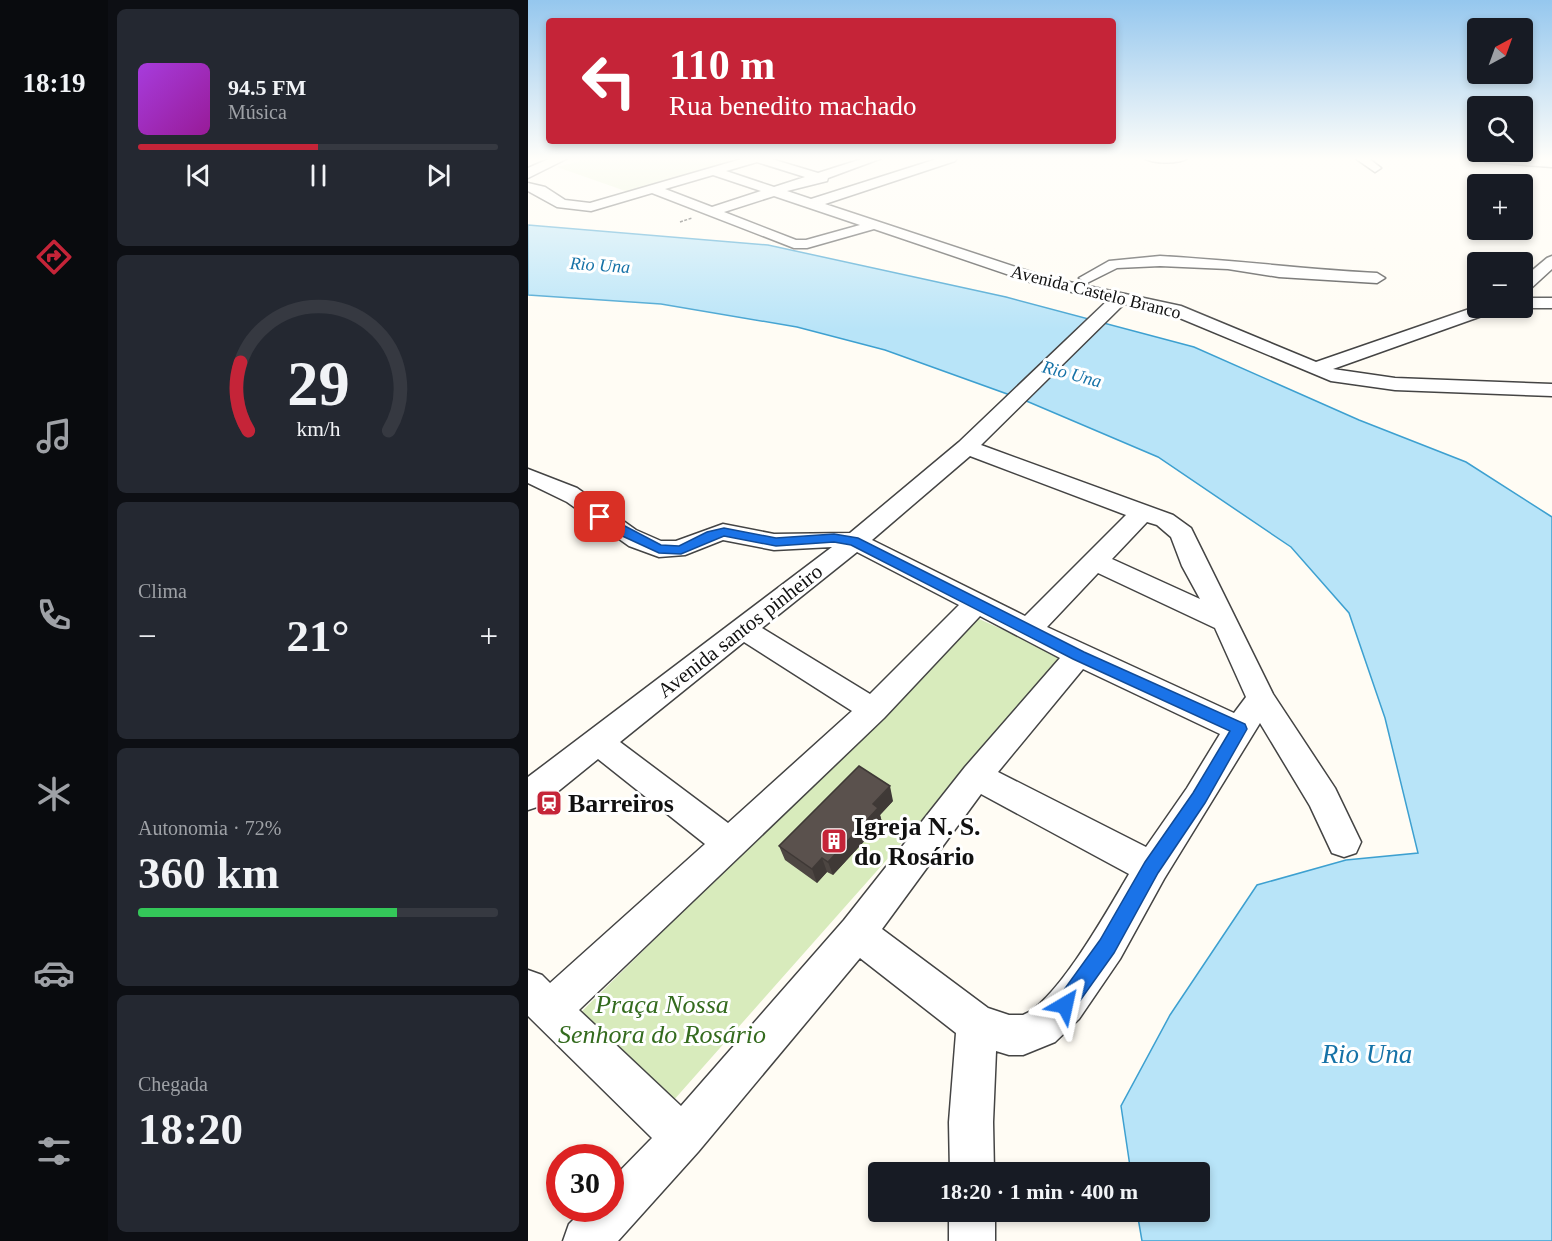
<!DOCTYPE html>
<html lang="pt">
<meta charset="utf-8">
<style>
body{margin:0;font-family:"Times New Roman",serif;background:#242831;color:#f1f3f6;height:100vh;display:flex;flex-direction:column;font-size:22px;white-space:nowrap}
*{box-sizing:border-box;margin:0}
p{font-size:20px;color:#9ea1a6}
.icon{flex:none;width:33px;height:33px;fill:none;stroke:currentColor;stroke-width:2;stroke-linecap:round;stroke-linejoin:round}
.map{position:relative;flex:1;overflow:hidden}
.side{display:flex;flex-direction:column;gap:9px;padding:9px;background:#0d0f14;width:420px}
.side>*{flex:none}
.banner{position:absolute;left:18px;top:18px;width:570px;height:126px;border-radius:6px;box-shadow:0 3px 9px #0003;background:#c52438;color:#fff;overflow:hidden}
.needle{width:39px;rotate:41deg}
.fabs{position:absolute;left:939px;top:18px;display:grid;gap:12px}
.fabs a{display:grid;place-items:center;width:66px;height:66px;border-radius:6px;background:#171b24;box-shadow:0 3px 9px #0003;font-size:30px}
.speed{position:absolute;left:18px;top:1144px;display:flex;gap:12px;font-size:30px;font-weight:700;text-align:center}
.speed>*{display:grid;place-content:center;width:78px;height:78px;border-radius:50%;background:#171b24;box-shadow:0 3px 9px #0003;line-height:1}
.speed .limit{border:9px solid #d22;background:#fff;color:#111}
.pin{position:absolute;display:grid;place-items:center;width:51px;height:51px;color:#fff;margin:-26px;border-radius:12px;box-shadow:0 3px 9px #0006}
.me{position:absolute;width:66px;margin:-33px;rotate:36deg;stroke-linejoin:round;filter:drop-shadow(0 0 4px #0008)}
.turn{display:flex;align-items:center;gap:21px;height:126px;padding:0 24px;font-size:27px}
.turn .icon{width:78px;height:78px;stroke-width:2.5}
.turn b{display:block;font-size:42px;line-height:51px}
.big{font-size:45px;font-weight:800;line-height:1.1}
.side .widget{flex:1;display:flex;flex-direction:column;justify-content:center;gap:9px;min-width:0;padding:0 21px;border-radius:9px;background:#242831}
.side .dial{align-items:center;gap:0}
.dial svg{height:156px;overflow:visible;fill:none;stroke:#363941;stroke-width:7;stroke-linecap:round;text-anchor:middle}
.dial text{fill:#f1f3f6;stroke:none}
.song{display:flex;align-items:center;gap:18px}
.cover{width:72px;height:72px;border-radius:9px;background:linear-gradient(135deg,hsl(280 70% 55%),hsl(300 70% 35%))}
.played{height:6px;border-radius:3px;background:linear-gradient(90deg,#c52438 50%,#363941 50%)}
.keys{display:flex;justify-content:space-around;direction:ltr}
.heat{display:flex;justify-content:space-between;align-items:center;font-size:33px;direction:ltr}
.charge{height:9px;border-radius:4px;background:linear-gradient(90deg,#34c759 72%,#363941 0)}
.trip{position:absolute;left:340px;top:1162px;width:342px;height:60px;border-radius:6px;background:#171b24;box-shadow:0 3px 9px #0003;font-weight:800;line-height:60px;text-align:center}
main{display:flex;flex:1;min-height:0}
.menu{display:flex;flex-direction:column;width:108px;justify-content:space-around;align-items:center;background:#090b0e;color:#9ea1a6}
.menu .icon{width:42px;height:42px}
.menu .active{color:#c52438}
.menu b{font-size:27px;color:#f1f3f6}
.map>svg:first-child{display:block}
.green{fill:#d8ebbc}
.pitch{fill:#e8f2ce}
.water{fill:#b8e4f8;stroke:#3da0d0;stroke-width:1.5}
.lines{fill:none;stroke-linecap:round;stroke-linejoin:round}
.minor-casing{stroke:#444;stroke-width:3}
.path{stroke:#333;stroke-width:1.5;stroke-dasharray:3 1.5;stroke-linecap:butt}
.minor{fill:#fff;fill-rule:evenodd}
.wall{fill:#4d4642}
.shaded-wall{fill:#3f3936}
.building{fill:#5a514d;stroke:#3f3936;stroke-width:1.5}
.route{fill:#1a73e8;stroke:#114b97;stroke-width:1.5}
.labels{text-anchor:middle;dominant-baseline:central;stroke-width:6;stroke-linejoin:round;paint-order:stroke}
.far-water-label{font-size:18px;font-style:italic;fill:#1572a7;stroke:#fff}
.far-street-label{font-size:18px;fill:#111;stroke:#fff}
.street-label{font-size:21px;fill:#111;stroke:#fff}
.near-poi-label{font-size:26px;font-weight:bold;fill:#111;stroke:#fff;text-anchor:start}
.near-park-label{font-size:26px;font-style:italic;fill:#346b1e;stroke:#fff}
.near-water-label{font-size:27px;font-style:italic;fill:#1572a7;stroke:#fff}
</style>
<main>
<nav class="menu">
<b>18:19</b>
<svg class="icon active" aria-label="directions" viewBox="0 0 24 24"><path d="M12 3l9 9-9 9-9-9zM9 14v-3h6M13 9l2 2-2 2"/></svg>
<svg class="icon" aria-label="music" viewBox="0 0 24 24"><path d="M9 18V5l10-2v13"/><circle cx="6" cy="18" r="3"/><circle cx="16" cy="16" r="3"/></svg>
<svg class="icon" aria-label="phone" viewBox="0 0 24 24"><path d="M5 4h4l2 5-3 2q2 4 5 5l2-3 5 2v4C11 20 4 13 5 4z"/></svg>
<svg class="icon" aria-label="climate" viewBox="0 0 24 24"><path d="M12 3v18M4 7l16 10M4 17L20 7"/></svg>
<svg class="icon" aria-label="car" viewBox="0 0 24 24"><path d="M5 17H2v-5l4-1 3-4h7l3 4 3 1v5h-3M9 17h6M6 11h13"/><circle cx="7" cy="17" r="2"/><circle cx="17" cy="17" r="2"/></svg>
<svg class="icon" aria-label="filters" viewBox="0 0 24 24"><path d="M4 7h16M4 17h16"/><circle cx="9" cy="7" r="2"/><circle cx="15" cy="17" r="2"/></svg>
</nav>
<section class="side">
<div class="widget">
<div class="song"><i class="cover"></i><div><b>94.5 FM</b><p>Música</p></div></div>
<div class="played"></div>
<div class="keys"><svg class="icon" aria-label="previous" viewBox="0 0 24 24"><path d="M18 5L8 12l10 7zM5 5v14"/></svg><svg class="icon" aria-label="pause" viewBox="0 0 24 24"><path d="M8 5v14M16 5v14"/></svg><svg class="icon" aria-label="next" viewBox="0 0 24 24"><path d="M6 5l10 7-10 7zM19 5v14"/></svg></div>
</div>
<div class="widget dial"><svg viewBox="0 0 100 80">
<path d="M14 69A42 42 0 1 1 86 69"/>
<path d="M14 69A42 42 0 0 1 10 34" stroke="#c52438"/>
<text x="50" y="56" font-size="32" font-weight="700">29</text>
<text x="50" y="72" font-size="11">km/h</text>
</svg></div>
<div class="widget"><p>Clima</p>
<div class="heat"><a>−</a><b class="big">21°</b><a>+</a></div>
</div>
<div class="widget"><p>Autonomia · 72%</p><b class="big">360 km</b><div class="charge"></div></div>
<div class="widget"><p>Chegada</p><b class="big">18:20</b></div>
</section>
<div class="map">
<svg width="1024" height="1241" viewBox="0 0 1024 1241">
<rect width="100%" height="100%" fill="#fffcf4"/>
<!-- green -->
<path class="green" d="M440 614 489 636 542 653 137 1110 44 1021 354 715Z"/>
<!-- pitch -->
<path class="pitch" d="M64 158H221L106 194 29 167Z"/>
<!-- water -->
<path class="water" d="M0 225 240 245 478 297 666 347 831 420 938 462 1024 517V1241H614L609 1212H672V1173H603L593 1106 642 1015 729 885 818 860 890 853 857 718 821 613 763 547 630 457 496 400 357 350 269 327 133 304 0 295Z"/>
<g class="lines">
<!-- minor casing -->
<g class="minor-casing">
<path id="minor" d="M23 158H40L0 178V168Z
M217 158H240L290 173 337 158H354L300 178 299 181 259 191 283 199 412 158H429L427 161 297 204 518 277 653 306 788 362 950 306 967 308 965 312 805 369 867 378 1024 384V396L867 390 803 381 642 314 596 304 453 445 645 515 663 528 745 694 807 788 833 842 828 853 816 857 804 853 782 806 732 723 636 879 592 959 551 1019 527 1042 495 1055H481L468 1051 465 1122 466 1173H422L421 1122 428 1033 332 958 170 1152 90 1241H35L41 1224 56 1209H82V1181L124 1138 0 1016V970L14 975 22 983 177 844 70 759 12 806 0 810V777L304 547 246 550 195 540 157 555 131 557 101 546 39 502 0 483V469L49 488 108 530 133 541H148L195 524 246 534 322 533 431 442 580 300 508 284 346 229 279 248H266L124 193 63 211 29 207 0 191V183L17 187 37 200 62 203ZM229 162 277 177 246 187 198 171ZM185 175 233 191 184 207 137 189ZM246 196 332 225 278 240H268L196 212ZM442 456 598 515 497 616 344 540ZM619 522 629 525 643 537 654 566 672 599 584 559ZM329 552 431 605 342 694 234 628ZM570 573 687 628 718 697 706 713 519 627ZM452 616 532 658 437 767 316 920 153 1106 51 1010 356 718ZM216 642 324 711 200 823 92 742ZM555 669 692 734 659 788 618 847 470 772ZM453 794 601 874C582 906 529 1002 495 1015H481L460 1008 354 929Z
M616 158H660C652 164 624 164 616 158Z
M827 158H840L853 168 847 172Z
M952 158 1024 159V167L958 162Z
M632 256C705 260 776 269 849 273L857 278 849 283 751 277 700 269 632 266 589 268 559 283 551 278 581 261Z
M1024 256V269L1000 291 994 293V279L1019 258Z
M994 298H1024V308H992H994Z
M421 1212H467V1241H421Z"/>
</g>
<!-- path -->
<path class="path" d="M152 222 164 218"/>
<!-- minor -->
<use href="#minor" class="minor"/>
</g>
<!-- wall -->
<path class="wall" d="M365 801 352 815 354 822 305 875 299 872 289 883 257 860 251 846Z"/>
<!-- shaded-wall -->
<path class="shaded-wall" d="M362 786 365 801 352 815 354 822 305 875 300 862 345 804Z
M294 858 299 872 289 883 284 869Z"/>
<!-- building -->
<path class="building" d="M331 766 362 786 345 804 350 808 300 862 294 858 284 869 251 846Z"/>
<!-- sky -->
<linearGradient id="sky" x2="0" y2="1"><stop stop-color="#95c7ee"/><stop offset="0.48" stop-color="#fffefa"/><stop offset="1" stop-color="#fffefa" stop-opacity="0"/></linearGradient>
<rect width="1024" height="331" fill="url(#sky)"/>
<!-- route -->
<path class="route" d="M72 513 133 545 151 546 179 532 196 528 248 538 306 534 330 538 556 652 717 724 719 729 677 803 630 873 586 953 544 1012 537 1015 530 1012 527 1005 530 998 572 940 617 862 665 793 702 731 545 659 323 545 306 542 248 546 196 536 153 554 131 553 90 534 68 519V514Z"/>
<!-- icons -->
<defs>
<g id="station-square" transform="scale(1.35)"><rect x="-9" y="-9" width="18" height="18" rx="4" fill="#c52438" stroke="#fff"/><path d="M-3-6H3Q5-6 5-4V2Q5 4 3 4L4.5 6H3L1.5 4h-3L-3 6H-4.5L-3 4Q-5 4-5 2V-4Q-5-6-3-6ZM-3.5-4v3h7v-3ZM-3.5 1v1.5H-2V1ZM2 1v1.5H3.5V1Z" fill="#fff"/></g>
<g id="building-square" transform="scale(1.35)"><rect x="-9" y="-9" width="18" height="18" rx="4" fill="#c52438" stroke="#fff"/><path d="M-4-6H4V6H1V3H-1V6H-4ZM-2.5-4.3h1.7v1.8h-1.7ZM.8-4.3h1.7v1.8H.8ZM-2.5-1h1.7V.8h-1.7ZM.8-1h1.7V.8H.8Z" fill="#fff"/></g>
</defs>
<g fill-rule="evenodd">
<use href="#station-square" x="21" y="803"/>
<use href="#building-square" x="306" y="841"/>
</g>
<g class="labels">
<!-- far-water labels -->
<g class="far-water-label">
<text transform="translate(72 265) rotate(4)">Rio Una</text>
<text transform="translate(544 374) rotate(15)">Rio Una</text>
</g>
<!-- far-street labels -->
<g class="far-street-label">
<text transform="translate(568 292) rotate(14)">Avenida Castelo Branco</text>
</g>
<!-- street labels -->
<g class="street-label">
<text transform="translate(212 631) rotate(-38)">Avenida santos pinheiro</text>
</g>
<!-- near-poi labels -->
<g class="near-poi-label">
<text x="40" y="803">Barreiros</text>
<text x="326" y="826">Igreja N. S.<tspan x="326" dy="30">do Rosário</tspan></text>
</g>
<!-- near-park labels -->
<g class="near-park-label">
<text x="134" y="1004">Praça Nossa<tspan x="134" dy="30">Senhora do Rosário</tspan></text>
</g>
<!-- near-water labels -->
<g class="near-water-label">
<text x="839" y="1054">Rio Una</text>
</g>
</g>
</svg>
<div class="fabs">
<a><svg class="needle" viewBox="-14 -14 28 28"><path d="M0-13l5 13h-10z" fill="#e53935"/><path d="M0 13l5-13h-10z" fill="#9ea1a6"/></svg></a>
<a><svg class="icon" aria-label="search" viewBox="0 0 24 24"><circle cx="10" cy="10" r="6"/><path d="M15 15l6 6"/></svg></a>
<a>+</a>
<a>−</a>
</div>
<div class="speed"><div class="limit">30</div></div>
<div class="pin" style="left:72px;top:517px;background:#d93025"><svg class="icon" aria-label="arrive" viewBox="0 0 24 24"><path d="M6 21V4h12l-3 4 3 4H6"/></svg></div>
<svg class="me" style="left:537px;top:1005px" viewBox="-20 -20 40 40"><path d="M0-17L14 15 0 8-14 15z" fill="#1a73e8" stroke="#fff" stroke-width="4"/></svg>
<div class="trip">18:20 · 1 min · 400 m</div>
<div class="banner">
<div class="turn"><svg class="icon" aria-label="left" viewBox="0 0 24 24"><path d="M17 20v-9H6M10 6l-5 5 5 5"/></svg><div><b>110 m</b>Rua benedito machado</div></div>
</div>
</div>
</main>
